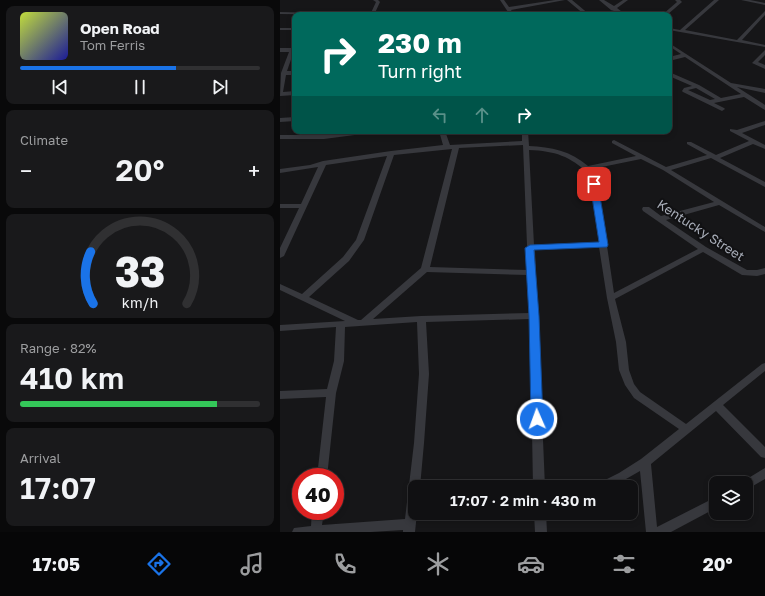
<!DOCTYPE html>
<meta charset="utf-8">
<style>
body{margin:0;font-family:"Golos Text",sans-serif;background:#19191b;color:#f1f3f6;height:100vh;display:flex;flex-direction:column;font-size:15px;white-space:nowrap}
*{box-sizing:border-box;margin:0}
p{font-size:13px;color:#9c9d9f}
.icon{flex:none;width:22px;height:22px;fill:none;stroke:currentColor;stroke-width:2;stroke-linecap:round;stroke-linejoin:round}
.map{position:relative;flex:1;overflow:hidden}
.sheet{display:flex;flex-direction:column;gap:6px;padding:6px;background:#09090a;width:280px}
.sheet>*{flex:none}
.guide{position:absolute;left:12px;top:12px;width:380px;height:122px;border-radius:8px;box-shadow:0 2px 6px #0003,0 0 0 1px #303032;background:#00695c;color:#fff;overflow:hidden}
.controls{position:absolute;left:429px;top:476px;display:grid;gap:8px}
.controls a{display:grid;place-items:center;width:44px;height:44px;border-radius:8px;background:#101012;box-shadow:0 2px 6px #0003,0 0 0 1px #303032;font-size:20px}
.speed{position:absolute;left:12px;top:468px;display:flex;gap:8px;font-size:20px;font-weight:700;text-align:center}
.speed>*{display:grid;place-content:center;width:52px;height:52px;border-radius:50%;background:#101012;box-shadow:0 2px 6px #0003,0 0 0 1px #303032;line-height:1}
.speed .limit{border:6px solid #d22;background:#fff;color:#111}
.pin{position:absolute;display:grid;place-items:center;width:34px;height:34px;color:#fff;margin:-17px;border-radius:8px;box-shadow:0 2px 6px #0006}
.me{position:absolute;width:44px;margin:-22px;rotate:358deg;stroke-linejoin:round;filter:drop-shadow(0 0 3px #0008)}
.turn{display:flex;align-items:center;gap:14px;height:84px;padding:0 20px;font-size:18px}
.turn .icon{width:52px;height:52px;stroke-width:2.5}
.turn b{display:block;font-size:28px;line-height:34px}
.lanes{display:flex;align-items:center;height:38px;padding:0 20px;background:#0003;justify-content:center;gap:20px;direction:ltr}
.lanes .off{opacity:.35}
.big{font-size:30px;font-weight:600;line-height:1.1}
.sheet .widget{flex:1;display:flex;flex-direction:column;justify-content:center;gap:6px;min-width:0;padding:0 14px;border-radius:8px;background:#19191b}
.sheet .dial{align-items:center;gap:0}
.dial svg{height:104px;overflow:visible;fill:none;stroke:#303032;stroke-width:7;stroke-linecap:round;text-anchor:middle}
.dial text{fill:#f1f3f6;stroke:none}
.song{display:flex;align-items:center;gap:12px}
.cover{width:48px;height:48px;border-radius:6px;background:linear-gradient(135deg,hsl(70 70% 55%),hsl(240 70% 35%))}
.played{height:4px;border-radius:2px;background:linear-gradient(90deg,#1a73e8 65%,#303032 65%)}
.keys{display:flex;justify-content:space-around;direction:ltr}
.heat{display:flex;justify-content:space-between;align-items:center;font-size:22px;direction:ltr}
.charge{height:6px;border-radius:3px;background:linear-gradient(90deg,#34c759 82%,#303032 0)}
.trip{position:absolute;left:128px;top:480px;width:230px;height:40px;border-radius:8px;background:#101012;box-shadow:0 2px 6px #0003,0 0 0 1px #303032;font-weight:600;line-height:40px;text-align:center}
.menu{display:flex;height:64px;justify-content:space-around;align-items:center;background:#060607;color:#9c9d9f}
.menu .icon{width:28px;height:28px}
.menu .current{color:#1a73e8}
.menu b{font-size:18px;color:#f1f3f6}
main{display:flex;flex:1;min-height:0}
.map>svg:first-child{display:block}
.lines{fill:none;stroke-linecap:round;stroke-linejoin:round}
.minor{fill:#37383d;fill-rule:evenodd}
.route{fill:#1a73e8;stroke:#114b97}
.labels{text-anchor:middle;dominant-baseline:central;stroke-width:4;stroke-linejoin:round;paint-order:stroke}
.street-label{font-size:13px;fill:#a8adb8;stroke:#111113}
</style>
<main>
<section class="sheet">
<div class="widget">
<div class="song"><i class="cover"></i><div><b>Open Road</b><p>Tom Ferris</p></div></div>
<div class="played"></div>
<div class="keys"><svg class="icon" aria-label="previous" viewBox="0 0 24 24"><path d="M18 5L8 12l10 7zM5 5v14"/></svg><svg class="icon" aria-label="pause" viewBox="0 0 24 24"><path d="M8 5v14M16 5v14"/></svg><svg class="icon" aria-label="next" viewBox="0 0 24 24"><path d="M6 5l10 7-10 7zM19 5v14"/></svg></div>
</div>
<div class="widget"><p>Climate</p>
<div class="heat"><a>−</a><b class="big">20°</b><a>+</a></div>
</div>
<div class="widget dial"><svg viewBox="0 0 100 80">
<path d="M14 69A42 42 0 1 1 86 69"/>
<path d="M14 69A42 42 0 0 1 12 29" stroke="#1a73e8"/>
<text x="50" y="56" font-size="32" font-weight="700">33</text>
<text x="50" y="72" font-size="11">km/h</text>
</svg></div>
<div class="widget"><p>Range · 82%</p><b class="big">410 km</b><div class="charge"></div></div>
<div class="widget"><p>Arrival</p><b class="big">17:07</b></div>
</section>
<div class="map">
<svg width="485" height="532" viewBox="0 0 485 532">
<rect width="100%" height="100%" fill="#161618"/>
<g class="lines">
<!-- minor -->
<path class="minor" d="M93 0H98L100 2 94 15H90L96 2Z
M220 0H224L229 7 275 0H285L231 10 234 15H230Z
M287 0H292L310 15H305Z
M319 0H324L334 6 343 0H348L337 8 346 15H341L337 12 325 15H317L334 10H331Z
M395 0H400L402 2 387 15H382L397 2Z
M434 0H439L405 30 457 40 485 11V15L462 40 485 45V47L389 30V28L400 30Z
M461 0H470L485 3V5Z
M0 12 81 14 83 15 0 14Z
M0 28H15V30H0Z
M389 43 451 83 485 89V93L457 87 485 105V110L464 97 434 103 444 108 445 109 442 111 403 92 402 91 404 88 412 86 389 76V72L419 85 441 98 461 94 405 57 389 61V57L401 54 389 46ZM416 88 435 99 430 100 408 90Z
M0 48H15L7 71H15V75H6L3 92 15 91V95L0 96 1 73 9 52H0Z
M485 50V55L478 62 485 65V69L472 63Z
M15 117V121L0 122V118Z
M485 121V125L462 133 485 145V149L473 144 440 158 485 182V187L431 158 391 170 485 227V232L439 205 386 220 426 247 467 270H477L485 268V274L477 276 462 275 423 252 335 299 346 342 349 370 354 384 360 392 406 424 482 364 485 363V371L443 405 485 447V458L481 457 436 411 371 464 377 527 436 497V508L391 532H366L360 471 332 487H315L317 484 339 473 361 459 399 429 354 398 345 385 339 370 336 342 327 298 319 247 255 250 265 487H253L250 319 146 322 149 374 144 443 140 487H135V513H137L135 532H123V530L91 532H12L14 528 31 526 32 511H44L42 525 125 519 134 443 139 374 137 322 65 327 64 361 56 393 47 477H37L46 397 0 399V391L47 389 54 361 56 327 0 331V325L65 321 0 290V284L22 294 63 257 76 240 107 156 46 165 4 256 0 258V248L19 208H0V204H21L38 167 0 173V169L30 165 43 161 111 151 163 145 159 131H165L170 145 242 141V131H248L249 146C271 147 291 151 308 166L356 156 332 143V141L334 140 386 167 427 155 407 144V142H411L436 155 469 141 450 131V129L457 130ZM243 145 248 270 150 267 179 148ZM172 149 141 268 81 320H78L29 297 69 261 84 240 114 155ZM249 150C275 151 290 156 309 174L319 243 254 245ZM361 159 383 170 434 202 381 216 369 207H363L362 209 363 211 418 249 334 293 327 246 328 245 327 243 315 173 312 169ZM147 272 248 275 250 313 141 316 93 319Z
M76 131H93L90 133 44 139H0V135H44Z
M485 468V479L466 490V483H461L462 482Z
M254 513H266L267 532H255Z"/>
</g>
<!-- route -->
<path class="route" d="M311 182H314L318 184 328 245 327 247 254 250 259 316 263 419 261 423 257 424 253 423 251 419 249 316 245 248 250 245 319 242 310 184Z"/>
<g class="labels">
<!-- street labels -->
<g class="street-label">
<text transform="translate(421 230) rotate(33)">Kentucky Street</text>
</g>
</g>
</svg>
<div class="controls">
<a><svg class="icon" aria-label="layers" viewBox="0 0 24 24"><path d="M12 4l9 5-9 5-9-5zM3 14l9 5 9-5"/></svg></a>
</div>
<div class="speed"><div class="limit">40</div></div>
<div class="pin" style="left:314px;top:184px;background:#d93025"><svg class="icon" aria-label="arrive" viewBox="0 0 24 24"><path d="M6 21V4h12l-3 4 3 4H6"/></svg></div>
<svg class="me" style="left:257px;top:419px" viewBox="-20 -20 40 40"><circle r="17" fill="#1a73e8" stroke="#fff" stroke-width="3"/><path d="M0-11L8 9 0 5-8 9z" fill="#fff"/></svg>
<div class="trip">17:07 · 2 min · 430 m</div>
<div class="guide">
<div class="turn"><svg class="icon" aria-label="right" viewBox="0 0 24 24"><path d="M7 20v-9h11M14 6l5 5-5 5"/></svg><div><b>230 m</b>Turn right</div></div>
<div class="lanes"><svg class="icon off" aria-label="left" viewBox="0 0 24 24"><path d="M17 20v-9H6M10 6l-5 5 5 5"/></svg><svg class="icon off" aria-label="ahead" viewBox="0 0 24 24"><path d="M12 20V5M6 11l6-6 6 6"/></svg><svg class="icon" aria-label="right" viewBox="0 0 24 24"><path d="M7 20v-9h11M14 6l5 5-5 5"/></svg></div>
</div>
</div>
</main>
<nav class="menu">
<b>17:05</b>
<svg class="icon current" aria-label="directions" viewBox="0 0 24 24"><path d="M12 3l9 9-9 9-9-9zM9 14v-3h6M13 9l2 2-2 2"/></svg>
<svg class="icon" aria-label="music" viewBox="0 0 24 24"><path d="M9 18V5l10-2v13"/><circle cx="6" cy="18" r="3"/><circle cx="16" cy="16" r="3"/></svg>
<svg class="icon" aria-label="phone" viewBox="0 0 24 24"><path d="M5 4h4l2 5-3 2q2 4 5 5l2-3 5 2v4C11 20 4 13 5 4z"/></svg>
<svg class="icon" aria-label="climate" viewBox="0 0 24 24"><path d="M12 3v18M4 7l16 10M4 17L20 7"/></svg>
<svg class="icon" aria-label="car" viewBox="0 0 24 24"><path d="M5 17H2v-5l4-1 3-4h7l3 4 3 1v5h-3M9 17h6M6 11h13"/><circle cx="7" cy="17" r="2"/><circle cx="17" cy="17" r="2"/></svg>
<svg class="icon" aria-label="filters" viewBox="0 0 24 24"><path d="M4 7h16M4 17h16"/><circle cx="9" cy="7" r="2"/><circle cx="15" cy="17" r="2"/></svg>
<b>20°</b>
</nav>
